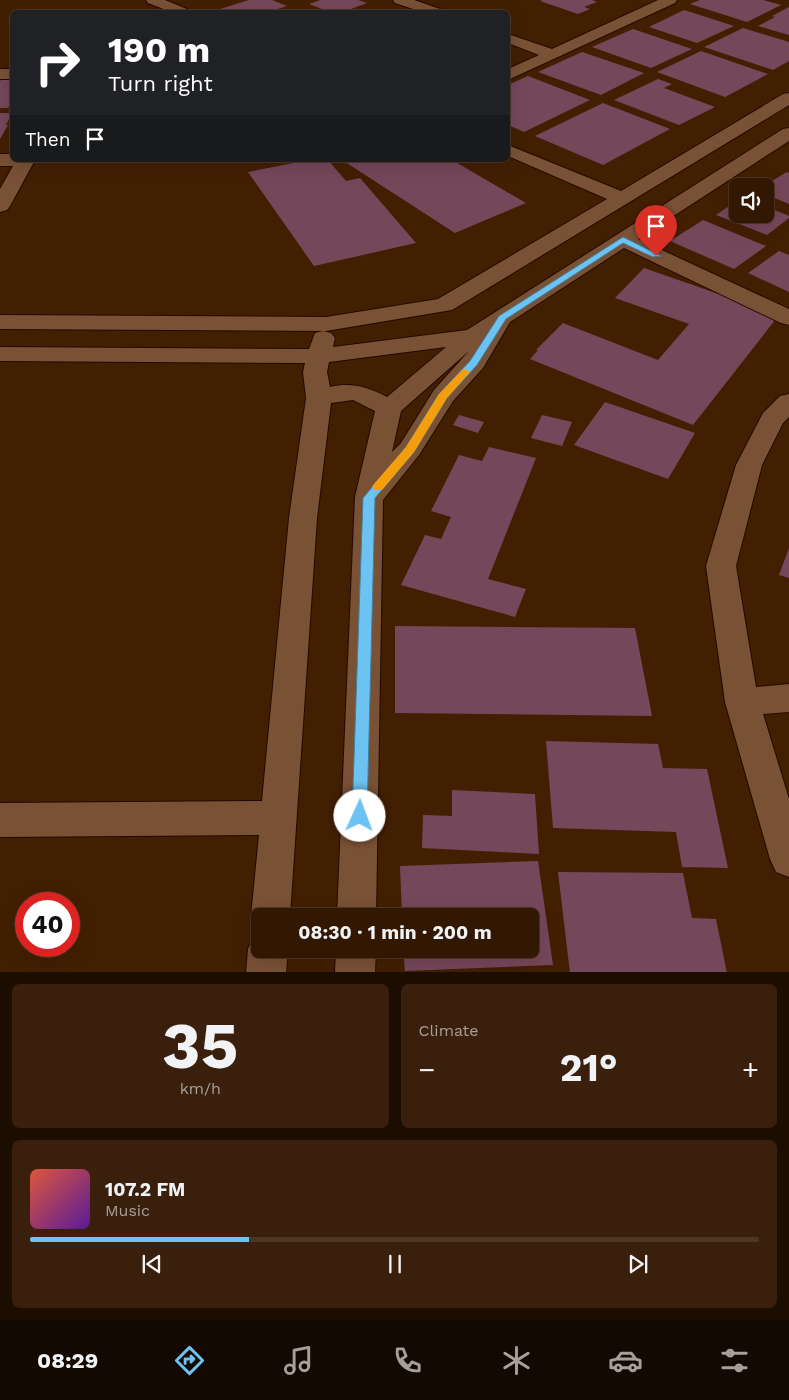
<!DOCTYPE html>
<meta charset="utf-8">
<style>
body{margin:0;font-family:"Work Sans",sans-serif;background:#3a200c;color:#f1f3f6;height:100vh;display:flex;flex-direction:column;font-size:19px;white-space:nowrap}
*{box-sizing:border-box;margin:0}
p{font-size:16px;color:#a89f99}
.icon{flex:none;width:28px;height:28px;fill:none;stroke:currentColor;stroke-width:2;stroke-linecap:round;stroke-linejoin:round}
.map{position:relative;height:972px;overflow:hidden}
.drawer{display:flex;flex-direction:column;gap:12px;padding:12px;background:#1c0d01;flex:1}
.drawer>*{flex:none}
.banner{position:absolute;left:10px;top:10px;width:500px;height:152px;border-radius:8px;box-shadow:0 5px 20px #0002,0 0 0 1px #4d3624;background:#202124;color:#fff;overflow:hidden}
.tools{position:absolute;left:729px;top:178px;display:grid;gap:10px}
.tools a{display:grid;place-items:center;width:45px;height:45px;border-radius:8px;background:#321702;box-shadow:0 5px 20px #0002,0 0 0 1px #4d3624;font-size:25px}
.speed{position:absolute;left:15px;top:892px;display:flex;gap:10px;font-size:25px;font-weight:700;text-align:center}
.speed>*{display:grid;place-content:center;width:65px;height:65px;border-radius:50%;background:#321702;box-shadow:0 5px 20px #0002,0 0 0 1px #4d3624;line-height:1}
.speed .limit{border:8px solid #d22;background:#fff;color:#111}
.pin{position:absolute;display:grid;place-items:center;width:42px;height:42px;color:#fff;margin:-51px -21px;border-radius:50% 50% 50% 0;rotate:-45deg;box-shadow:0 0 5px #0007}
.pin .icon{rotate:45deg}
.me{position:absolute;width:55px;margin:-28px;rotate:2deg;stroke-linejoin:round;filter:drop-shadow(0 0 4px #0008)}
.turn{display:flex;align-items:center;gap:18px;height:105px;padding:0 15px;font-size:22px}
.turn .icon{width:65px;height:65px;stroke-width:2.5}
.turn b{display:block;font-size:35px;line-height:42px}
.then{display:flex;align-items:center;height:48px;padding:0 15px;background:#0003;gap:10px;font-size:19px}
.big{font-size:38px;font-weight:700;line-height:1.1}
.drawer .tile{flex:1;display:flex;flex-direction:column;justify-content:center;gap:8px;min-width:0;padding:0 18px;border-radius:8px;background:#3a200c}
.drawer .dial{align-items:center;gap:0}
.dial b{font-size:65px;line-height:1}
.song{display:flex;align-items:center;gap:15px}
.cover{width:60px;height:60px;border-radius:8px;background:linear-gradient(135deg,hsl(10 70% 55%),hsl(270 70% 35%))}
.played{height:5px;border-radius:2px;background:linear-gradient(90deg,#6cc3f2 30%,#4d3624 30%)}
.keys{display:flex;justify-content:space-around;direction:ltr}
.heat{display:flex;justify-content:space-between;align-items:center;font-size:28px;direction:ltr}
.drawer .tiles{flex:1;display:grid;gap:12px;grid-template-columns:1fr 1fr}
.tile:last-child{grid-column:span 2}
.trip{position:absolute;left:251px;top:908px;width:288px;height:50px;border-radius:8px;background:#321702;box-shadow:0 5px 20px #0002,0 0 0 1px #4d3624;font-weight:700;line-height:50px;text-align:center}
.menu{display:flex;height:80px;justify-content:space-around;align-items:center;background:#140901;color:#a89f99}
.menu .icon{width:35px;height:35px}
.menu .on{color:#6cc3f2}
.menu b{font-size:22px;color:#f1f3f6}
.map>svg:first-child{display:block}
.building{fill:#75475a}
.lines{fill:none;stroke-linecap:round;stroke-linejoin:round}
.minor-casing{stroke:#240900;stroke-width:2}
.minor{fill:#795135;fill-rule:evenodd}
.route{fill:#6cc3f2;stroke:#467f9d}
.slow{fill:#f59e0b}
</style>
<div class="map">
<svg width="789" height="973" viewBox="0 0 789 973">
<rect width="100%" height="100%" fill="#431f02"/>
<!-- building -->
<path class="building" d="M249 0H272L287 6 268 12H228L220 9Z
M320 0H358L367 3 343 12 333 9 327 11 309 4Z
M543 0H592L597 2 584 7 590 9 578 14 540 1Z
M700 0H763L781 5 747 22 690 4Z
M789 7V35L758 26 775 17 772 16Z
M684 10 734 26 697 43 649 27Z
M743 28 789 42V61L773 70 704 47Z
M633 29 692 49 651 68 592 47Z
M701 51 768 74 725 97 657 72Z
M582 52 644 73 601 95 538 72Z
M528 76 590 100 524 132 508 125V85Z
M3 78H12V99L8 108H0V81Z
M658 79 672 84 664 88 715 107 679 125 614 100Z
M603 103 670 129 603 165 535 136Z
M0 113H12L6 125H8L0 139Z
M309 160H328L346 181 360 178 416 243 314 266 248 172Z
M342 160H452L526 203 455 233Z
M787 172 789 173V204L765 194V185Z
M738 200V214H765V206L789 216V218L767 235 716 215Z
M703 220 766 246 734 269 670 241Z
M779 251 789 255V292L748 273Z
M644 268 779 315 693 425 530 359 538 350H536L563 323 658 360 689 324 615 298Z
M605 402 695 433 668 479 574 445Z
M459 415 484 422 478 433 453 425Z
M542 415 572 422 562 446 531 438Z
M489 447 536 458 488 579 526 589 515 617 401 585 425 535 441 539 451 517 431 511 459 455 482 461Z
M789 548V578L779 575Z
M395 626 635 628 652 716 395 713Z
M546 741 658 744 663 768 707 769 728 868 682 867 676 832 553 828Z
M452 790 535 794 539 854 422 848 423 815 452 816Z
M538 861 553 965 405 971 403 949H530V916H402L400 866Z
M558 872 683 873 692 918 716 919 727 973H570Z"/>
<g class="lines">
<!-- minor casing -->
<g class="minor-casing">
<path id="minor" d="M146 0H165L187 9 189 12H171L148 3Z
M393 0H414L440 9 442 12H422L395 3Z
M658 0H677L675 3 508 80V69L539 55 508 43V34L552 49Z
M0 69H12V79H0Z
M789 93V105L452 310 326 331 0 329V315L326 317 438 299 607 199 508 156V145L621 191 783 94Z
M789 128V141L638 239 789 309V325L781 323 624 248 510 322 483 368 453 401 419 455 383 500 376 916H337L355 497 375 411 353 400 331 403 317 518 290 916H260V931L257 930 251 916 259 835 0 837V803L262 801 289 518 306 398 303 372 305 363 0 361V347L309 349 315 333 323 331 331 333 335 338 333 347 467 330 783 129ZM446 347 387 397C368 387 351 382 330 387L327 372 329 362ZM469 351 434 390 401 443 392 452 401 411Z
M0 154H12V160H35L10 206 7 210 0 212V189L13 166H0Z
M789 394V417L783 423 762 465 736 566 756 687 789 684V712L763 714 789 799V877L776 872 770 859 725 702 706 566 736 465 763 413 780 396Z
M260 932V949H288L286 973H246L248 949 254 935Z
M336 949H376L375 973H335Z"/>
</g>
<!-- minor -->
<use href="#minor" class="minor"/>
</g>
<!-- route -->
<path class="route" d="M623 237 661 256 653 257 623 243 506 319 477 365 447 398 414 452 375 498 367 816 365 821 360 823 354 821 352 816 363 498 406 447 439 394 470 361 499 316Z"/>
<!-- slow -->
<path class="slow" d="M465 369 470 372 447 398 414 452 382 490H374L372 487 374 484 406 447 439 394 462 370Z"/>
</svg>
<div class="tools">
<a><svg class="icon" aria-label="sound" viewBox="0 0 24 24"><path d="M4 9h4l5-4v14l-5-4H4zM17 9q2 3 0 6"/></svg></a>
</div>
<div class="speed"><div class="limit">40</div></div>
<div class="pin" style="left:656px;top:256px;background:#d93025"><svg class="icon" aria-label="arrive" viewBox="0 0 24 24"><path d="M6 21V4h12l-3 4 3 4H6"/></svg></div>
<svg class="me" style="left:360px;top:816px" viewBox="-20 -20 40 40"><circle r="19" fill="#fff"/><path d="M0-13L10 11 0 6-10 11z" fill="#6cc3f2"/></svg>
<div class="trip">08:30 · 1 min · 200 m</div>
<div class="banner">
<div class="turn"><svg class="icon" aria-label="right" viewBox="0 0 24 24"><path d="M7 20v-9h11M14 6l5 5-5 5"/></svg><div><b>190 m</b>Turn right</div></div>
<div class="then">Then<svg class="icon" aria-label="arrive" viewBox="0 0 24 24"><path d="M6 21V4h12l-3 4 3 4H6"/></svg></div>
</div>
</div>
<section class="drawer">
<div class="tiles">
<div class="tile dial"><b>35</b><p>km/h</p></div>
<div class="tile"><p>Climate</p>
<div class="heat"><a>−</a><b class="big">21°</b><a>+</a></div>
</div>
<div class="tile">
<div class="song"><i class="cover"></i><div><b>107.2 FM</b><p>Music</p></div></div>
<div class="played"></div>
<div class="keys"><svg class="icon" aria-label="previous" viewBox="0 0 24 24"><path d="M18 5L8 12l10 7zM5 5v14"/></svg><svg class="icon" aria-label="pause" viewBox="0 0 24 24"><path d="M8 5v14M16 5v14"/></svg><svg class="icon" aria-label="next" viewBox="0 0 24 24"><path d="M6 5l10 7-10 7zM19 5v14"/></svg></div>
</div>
</div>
</section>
<nav class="menu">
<b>08:29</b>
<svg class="icon on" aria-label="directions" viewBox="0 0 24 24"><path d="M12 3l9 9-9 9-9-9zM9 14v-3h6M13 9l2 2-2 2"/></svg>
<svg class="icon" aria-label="music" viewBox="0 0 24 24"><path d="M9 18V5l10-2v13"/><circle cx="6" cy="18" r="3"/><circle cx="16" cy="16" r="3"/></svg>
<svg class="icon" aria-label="phone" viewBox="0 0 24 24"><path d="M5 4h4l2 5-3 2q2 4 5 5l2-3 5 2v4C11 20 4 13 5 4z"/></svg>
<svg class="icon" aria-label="climate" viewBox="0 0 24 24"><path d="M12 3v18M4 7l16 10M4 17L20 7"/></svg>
<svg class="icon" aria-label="car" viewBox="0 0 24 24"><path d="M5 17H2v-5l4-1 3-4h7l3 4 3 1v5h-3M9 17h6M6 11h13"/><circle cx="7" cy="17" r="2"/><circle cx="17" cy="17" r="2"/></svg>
<svg class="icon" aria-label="filters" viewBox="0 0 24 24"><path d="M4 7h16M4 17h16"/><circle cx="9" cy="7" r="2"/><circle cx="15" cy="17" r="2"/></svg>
</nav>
